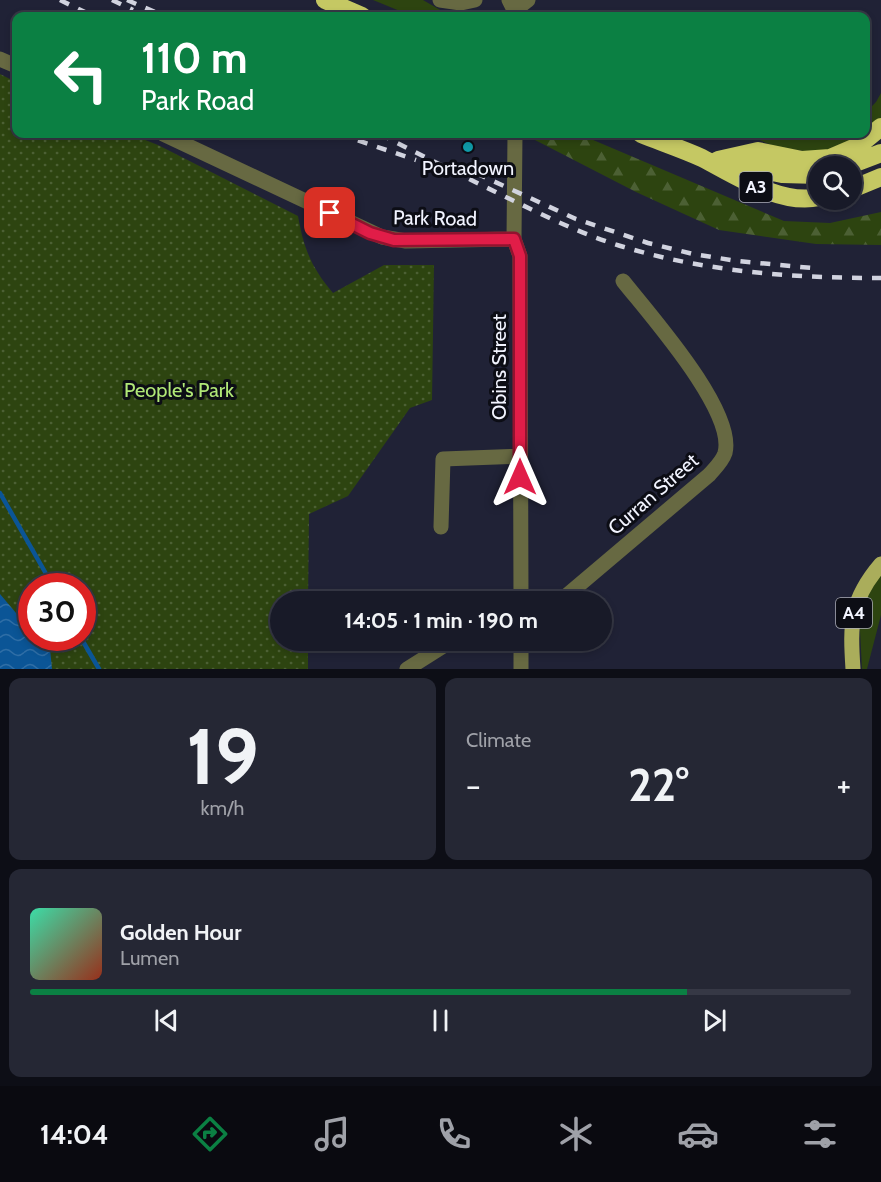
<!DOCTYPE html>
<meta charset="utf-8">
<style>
body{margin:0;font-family:Cabin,sans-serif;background:#252734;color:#f1f3f6;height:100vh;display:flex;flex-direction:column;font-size:22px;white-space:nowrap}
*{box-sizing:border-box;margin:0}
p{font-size:20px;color:#9fa1a8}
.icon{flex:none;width:33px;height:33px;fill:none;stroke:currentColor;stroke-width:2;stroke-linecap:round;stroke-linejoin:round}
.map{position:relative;height:669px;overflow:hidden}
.details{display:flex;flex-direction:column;gap:9px;padding:9px;background:#0d0e16;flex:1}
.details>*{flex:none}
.banner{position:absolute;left:12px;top:12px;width:858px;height:126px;border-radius:12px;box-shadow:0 3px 9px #0003,0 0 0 2px #363845;background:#0b8043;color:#fff;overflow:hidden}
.tools{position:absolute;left:808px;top:156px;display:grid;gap:12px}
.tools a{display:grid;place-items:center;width:54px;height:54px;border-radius:50%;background:#181a28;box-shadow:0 3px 9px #0003,0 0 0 2px #363845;font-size:30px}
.speed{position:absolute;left:18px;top:573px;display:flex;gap:12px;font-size:30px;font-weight:700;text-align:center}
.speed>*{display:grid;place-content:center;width:78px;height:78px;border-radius:50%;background:#181a28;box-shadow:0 3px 9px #0003,0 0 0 2px #363845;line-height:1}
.speed .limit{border:9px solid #d22;background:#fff;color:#111}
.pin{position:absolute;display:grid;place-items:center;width:51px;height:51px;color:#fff;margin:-26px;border-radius:12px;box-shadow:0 3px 9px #0006}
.me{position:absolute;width:66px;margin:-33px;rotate:0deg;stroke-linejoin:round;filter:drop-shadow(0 0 4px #0008)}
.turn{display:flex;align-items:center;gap:21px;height:126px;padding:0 30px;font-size:27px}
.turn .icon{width:78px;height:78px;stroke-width:2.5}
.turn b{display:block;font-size:42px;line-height:51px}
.big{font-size:45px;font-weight:800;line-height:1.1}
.details .widget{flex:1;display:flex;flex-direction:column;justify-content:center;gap:9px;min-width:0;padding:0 21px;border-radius:12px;background:#252734}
.details .dial{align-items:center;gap:0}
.dial b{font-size:78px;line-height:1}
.song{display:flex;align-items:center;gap:18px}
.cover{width:72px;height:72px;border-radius:9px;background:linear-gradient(135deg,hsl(160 70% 55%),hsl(10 70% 35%))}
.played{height:6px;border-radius:3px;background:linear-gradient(90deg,#0b8043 80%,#363845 80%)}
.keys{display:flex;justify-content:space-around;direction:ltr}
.heat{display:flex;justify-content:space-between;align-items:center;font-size:33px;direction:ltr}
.details .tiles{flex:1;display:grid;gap:9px;grid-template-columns:1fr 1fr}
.widget:last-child{grid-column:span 2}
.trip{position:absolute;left:270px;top:591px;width:342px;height:60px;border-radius:30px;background:#181a28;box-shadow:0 3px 9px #0003,0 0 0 2px #363845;font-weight:800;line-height:60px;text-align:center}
.menu{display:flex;height:96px;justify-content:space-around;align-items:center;background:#0a0a10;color:#9fa1a8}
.menu .icon{width:42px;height:42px}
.menu .selected{color:#0b8043}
.menu b{font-size:27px;color:#f1f3f6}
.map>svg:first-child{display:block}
.grass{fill:#2d4410}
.forest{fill:url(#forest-firs)}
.park{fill:url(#park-dots);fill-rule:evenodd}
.water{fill:url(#water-waves)}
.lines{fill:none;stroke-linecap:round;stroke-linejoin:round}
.stream{stroke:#0b5596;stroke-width:4.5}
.minor{stroke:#676942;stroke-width:15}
.major{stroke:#aaad5b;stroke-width:15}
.highway{stroke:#c5c863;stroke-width:18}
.rail{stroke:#d1d3df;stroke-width:4.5;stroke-dasharray:10 10;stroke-linecap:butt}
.route-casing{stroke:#92132f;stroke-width:15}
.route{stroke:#e11d48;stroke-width:10}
.culture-dot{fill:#0f9aa8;stroke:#0c0d15;stroke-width:2}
.labels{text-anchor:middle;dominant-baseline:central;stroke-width:6;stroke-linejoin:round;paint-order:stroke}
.shield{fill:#0c0d15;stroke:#adafb9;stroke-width:1.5}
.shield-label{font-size:18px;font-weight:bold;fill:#f2f4ff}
.poi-label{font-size:20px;fill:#f2f4ff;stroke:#0c0d15}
.street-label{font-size:20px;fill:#f2f4ff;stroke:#0c0d15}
.park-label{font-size:20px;fill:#b1e877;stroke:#0c0d15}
</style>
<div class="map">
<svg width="881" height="669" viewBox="0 0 881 669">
<defs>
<pattern id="forest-firs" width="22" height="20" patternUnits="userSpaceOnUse" patternTransform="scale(1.5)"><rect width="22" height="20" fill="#2d4410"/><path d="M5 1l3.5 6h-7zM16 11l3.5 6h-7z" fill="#4c6034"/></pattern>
<pattern id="park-dots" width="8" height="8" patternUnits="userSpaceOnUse" patternTransform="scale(1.5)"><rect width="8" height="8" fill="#2d4410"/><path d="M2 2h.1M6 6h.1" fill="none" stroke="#4c6034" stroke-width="1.8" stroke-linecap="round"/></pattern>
<pattern id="water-waves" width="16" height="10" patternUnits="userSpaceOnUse" patternTransform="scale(1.5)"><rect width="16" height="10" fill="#0b5596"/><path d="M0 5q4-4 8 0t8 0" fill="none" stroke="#2f6ea6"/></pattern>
</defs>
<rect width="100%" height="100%" fill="#202236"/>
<!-- grass -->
<path class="grass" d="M373 0H423L442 11 460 16H412Z
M881 93V123L869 133 824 154 776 147 745 134H775L814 137 827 134H866V112L876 102Z
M881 573V615L867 669H862L859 611Z"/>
<!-- forest -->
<path class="forest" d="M534 134H579L784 221 830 223 881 212V245L816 244 719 230 636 192 535 140Z"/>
<!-- park -->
<path class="park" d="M0 74 16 82V134H130L158 145 298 216C304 249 311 267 333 293L384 265H434L432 400 410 408 348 496 309 514 308 601 280 602V640L308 641V669H0ZM32 586H82V638H32Z"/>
<!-- water -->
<path class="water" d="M0 594 16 613 31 625 32 638H49L52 669H0Z"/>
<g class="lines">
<!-- stream -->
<path class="stream" d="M0 493 53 586
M81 638 99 669"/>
<!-- minor -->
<path class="minor" d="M440 0 461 3 475 0
M509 0 517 16
M515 10 528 0
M0 59 16 66
M163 134 382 237 406 241 514 239
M515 134 514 239 520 256 521 602
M441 527 443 459 520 456
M559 602 709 475C715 468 722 462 725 453 736 411 649 314 623 281
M407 669 453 640
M521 669V640"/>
<!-- major -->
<path class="major" d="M853 669C850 624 850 600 881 564"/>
<!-- highway -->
<path class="highway" d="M325 0 362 16
M641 134C661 142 682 149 702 158 735 175 781 206 819 197
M718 160 758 151 802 160 830 158 858 146 881 127
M725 162 782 174 819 175
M847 166 881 153
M852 189 881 177"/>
<!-- rail -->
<path class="rail" d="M60 0 93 16
M112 0 133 10
M127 0 164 16
M339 134 416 160
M380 134C424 157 469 179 514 201 549 218 586 236 624 247 707 272 794 278 881 278
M458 165 576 219 648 243 693 254 737 261 812 268"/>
</g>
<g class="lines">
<!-- route casing -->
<g class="route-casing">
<path id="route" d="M330 213 370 233 394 240 514 239 520 256V477"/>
</g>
<!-- route -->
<use href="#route" class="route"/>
</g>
<!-- markers -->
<circle class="culture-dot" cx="468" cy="147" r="6"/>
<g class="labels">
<!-- shield labels -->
<g class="shield">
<rect x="739.5" y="172" width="33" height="30" rx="4.5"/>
<rect x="836" y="598" width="36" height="30" rx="4.5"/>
</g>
<g class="shield-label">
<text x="756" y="187">A3</text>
<text x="854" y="613">A4</text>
</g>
<!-- poi labels -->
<g class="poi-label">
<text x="468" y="168">Portadown</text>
</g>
<!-- street labels -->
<g class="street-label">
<text transform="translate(435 218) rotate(1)">Park Road</text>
<text transform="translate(499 367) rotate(-90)">Obins Street</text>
<text transform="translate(653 494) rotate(-41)">Curran Street</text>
</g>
<!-- park labels -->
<g class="park-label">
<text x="179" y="390">People's Park</text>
</g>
</g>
</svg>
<div class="tools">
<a><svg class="icon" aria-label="search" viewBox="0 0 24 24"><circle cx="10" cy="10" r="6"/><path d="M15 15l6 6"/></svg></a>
</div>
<div class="speed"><div class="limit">30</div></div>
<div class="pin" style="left:330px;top:213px;background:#d93025"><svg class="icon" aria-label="arrive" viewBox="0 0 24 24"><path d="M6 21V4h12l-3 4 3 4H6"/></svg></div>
<svg class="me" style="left:520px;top:477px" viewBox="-20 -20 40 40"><path d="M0-17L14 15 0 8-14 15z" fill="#e11d48" stroke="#fff" stroke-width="4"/></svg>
<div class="trip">14:05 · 1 min · 190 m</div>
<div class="banner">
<div class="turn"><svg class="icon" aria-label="left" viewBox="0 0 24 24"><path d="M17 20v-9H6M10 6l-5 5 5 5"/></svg><div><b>110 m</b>Park Road</div></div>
</div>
</div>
<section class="details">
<div class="tiles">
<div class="widget dial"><b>19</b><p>km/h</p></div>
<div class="widget"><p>Climate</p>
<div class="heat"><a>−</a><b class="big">22°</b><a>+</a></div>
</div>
<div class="widget">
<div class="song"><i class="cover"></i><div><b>Golden Hour</b><p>Lumen</p></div></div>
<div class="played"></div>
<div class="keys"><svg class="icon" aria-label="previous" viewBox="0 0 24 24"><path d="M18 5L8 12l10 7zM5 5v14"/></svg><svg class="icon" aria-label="pause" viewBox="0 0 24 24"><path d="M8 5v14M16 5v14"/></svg><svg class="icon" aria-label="next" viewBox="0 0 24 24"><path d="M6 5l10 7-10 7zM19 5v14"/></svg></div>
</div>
</div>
</section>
<nav class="menu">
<b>14:04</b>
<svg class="icon selected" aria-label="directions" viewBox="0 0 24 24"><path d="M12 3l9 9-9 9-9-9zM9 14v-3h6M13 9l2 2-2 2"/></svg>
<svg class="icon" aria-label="music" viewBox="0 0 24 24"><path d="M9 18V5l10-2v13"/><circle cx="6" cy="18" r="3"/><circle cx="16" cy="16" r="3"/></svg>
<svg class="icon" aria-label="phone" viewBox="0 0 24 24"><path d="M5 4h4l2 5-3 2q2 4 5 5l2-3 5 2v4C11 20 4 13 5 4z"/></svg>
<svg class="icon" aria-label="climate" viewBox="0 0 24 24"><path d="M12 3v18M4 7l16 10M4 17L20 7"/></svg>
<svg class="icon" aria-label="car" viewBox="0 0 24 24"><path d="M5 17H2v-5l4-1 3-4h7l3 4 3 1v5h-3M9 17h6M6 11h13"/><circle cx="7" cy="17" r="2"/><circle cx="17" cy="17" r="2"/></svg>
<svg class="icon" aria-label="filters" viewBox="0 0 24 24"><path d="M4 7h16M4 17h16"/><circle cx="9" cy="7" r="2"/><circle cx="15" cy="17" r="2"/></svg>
</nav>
